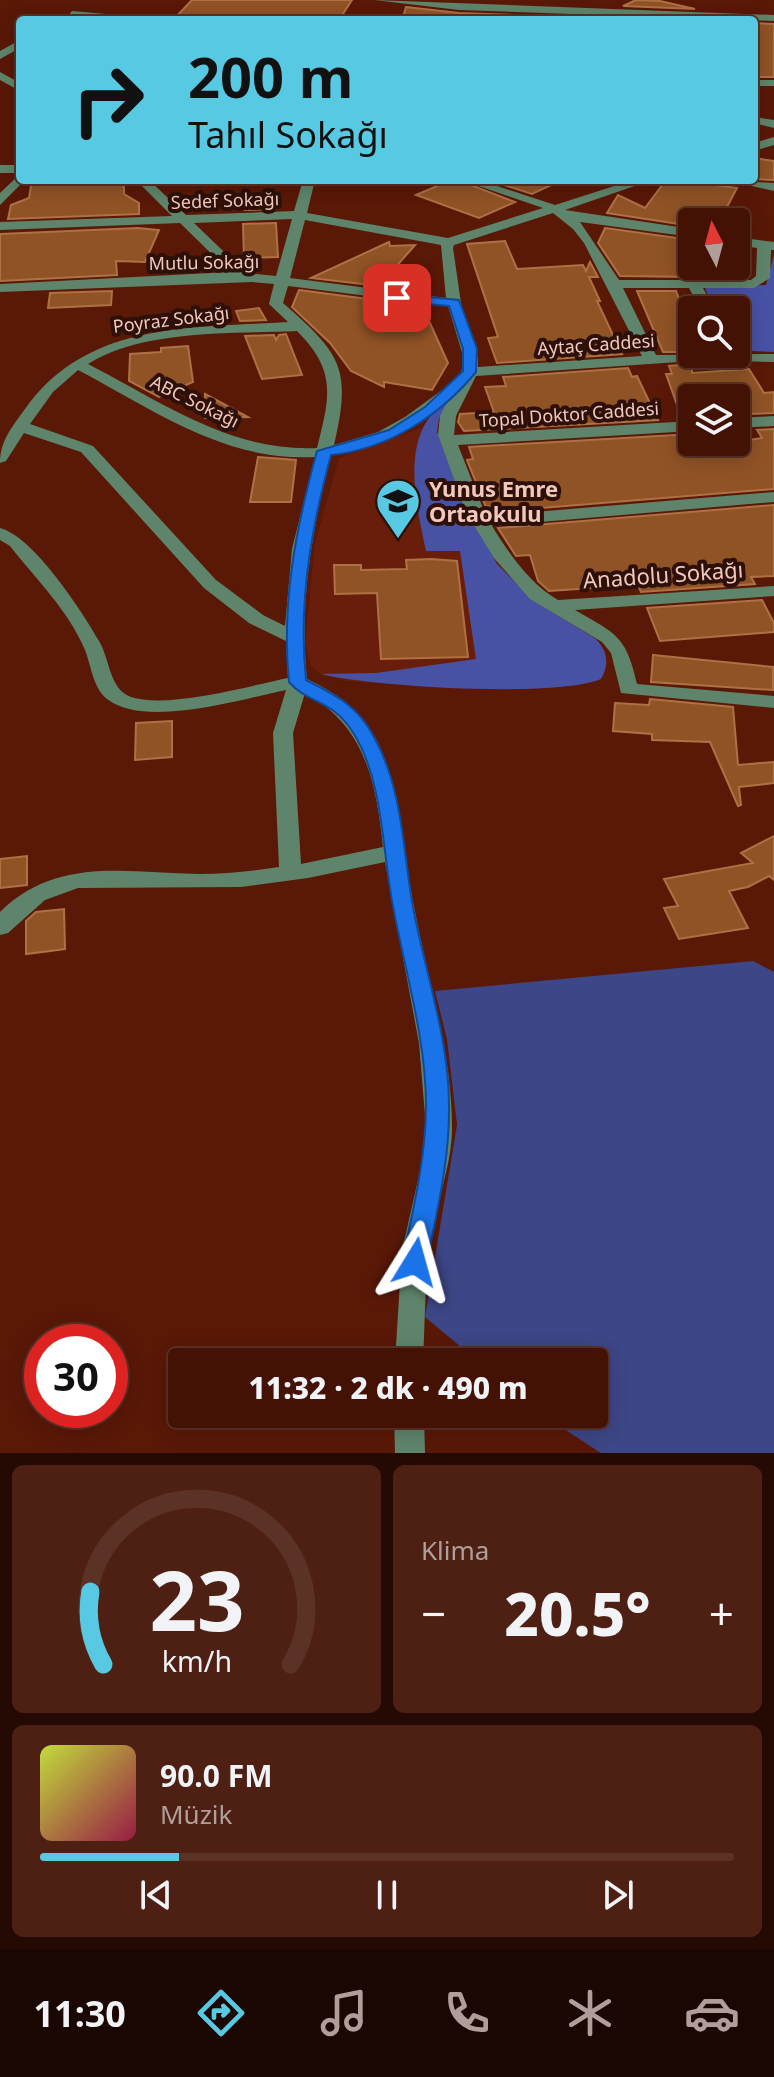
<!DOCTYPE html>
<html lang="tr">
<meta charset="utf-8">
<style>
body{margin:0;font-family:"Noto Sans",sans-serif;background:#4e2013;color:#f1f3f6;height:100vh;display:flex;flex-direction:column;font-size:30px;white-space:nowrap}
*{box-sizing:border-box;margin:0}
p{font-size:26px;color:#af9e9a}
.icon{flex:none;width:44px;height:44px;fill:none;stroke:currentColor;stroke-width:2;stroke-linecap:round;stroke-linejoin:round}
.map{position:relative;height:1453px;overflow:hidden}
.panel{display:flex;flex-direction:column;gap:12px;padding:12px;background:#250a03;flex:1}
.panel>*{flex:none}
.top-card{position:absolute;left:16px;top:16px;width:742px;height:168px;border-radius:8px;box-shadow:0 4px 20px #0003,0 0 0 2px #5c3227;background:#57c9e2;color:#111;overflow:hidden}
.needle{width:52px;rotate:354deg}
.buttons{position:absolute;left:678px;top:208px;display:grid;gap:16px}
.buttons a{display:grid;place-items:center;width:72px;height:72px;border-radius:8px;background:#441205;box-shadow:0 4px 20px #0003,0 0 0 2px #5c3227;font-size:40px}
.speed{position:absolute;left:24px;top:1324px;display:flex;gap:16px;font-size:40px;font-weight:700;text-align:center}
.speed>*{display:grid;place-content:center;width:104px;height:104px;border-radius:50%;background:#441205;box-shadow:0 4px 20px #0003,0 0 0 2px #5c3227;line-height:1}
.speed .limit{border:12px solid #d22;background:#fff;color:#111}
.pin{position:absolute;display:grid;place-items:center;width:68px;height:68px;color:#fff;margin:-34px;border-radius:16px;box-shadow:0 4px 12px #0006}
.me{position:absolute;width:88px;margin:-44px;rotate:8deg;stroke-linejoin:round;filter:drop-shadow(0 0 6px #0008)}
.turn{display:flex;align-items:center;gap:28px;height:168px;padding:0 40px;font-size:36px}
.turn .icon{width:104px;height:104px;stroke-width:2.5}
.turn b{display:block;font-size:56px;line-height:68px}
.big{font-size:60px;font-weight:800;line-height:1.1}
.panel .tile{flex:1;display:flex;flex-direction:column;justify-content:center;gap:12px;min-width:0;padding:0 28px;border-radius:12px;background:#4e2013}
.panel .dial{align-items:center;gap:0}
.dial svg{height:208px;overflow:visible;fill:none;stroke:#5c3227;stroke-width:7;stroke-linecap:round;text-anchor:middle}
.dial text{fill:#f1f3f6;stroke:none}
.song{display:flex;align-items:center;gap:24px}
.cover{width:96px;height:96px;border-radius:12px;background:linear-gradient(135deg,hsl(70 70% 55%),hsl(340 70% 35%))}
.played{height:8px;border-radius:4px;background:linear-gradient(90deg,#57c9e2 20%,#5c3227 20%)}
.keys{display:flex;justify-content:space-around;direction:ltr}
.heat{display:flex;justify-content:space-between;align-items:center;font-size:44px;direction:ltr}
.panel .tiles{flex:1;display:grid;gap:12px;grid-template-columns:1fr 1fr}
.tile:last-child{grid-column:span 2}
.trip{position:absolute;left:168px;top:1348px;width:440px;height:80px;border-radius:8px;background:#441205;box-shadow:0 4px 20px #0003,0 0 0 2px #5c3227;font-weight:800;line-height:80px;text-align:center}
.dock{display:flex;height:128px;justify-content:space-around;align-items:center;background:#1b0702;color:#af9e9a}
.dock .icon{width:56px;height:56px}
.dock .on{color:#57c9e2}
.dock b{font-size:36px;color:#f1f3f6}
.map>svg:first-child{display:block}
.built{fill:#691e0c}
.green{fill:#3d4686}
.forest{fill:#4852a5}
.building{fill:#905326;stroke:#af7044;stroke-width:2}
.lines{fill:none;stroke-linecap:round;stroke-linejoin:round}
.minor{fill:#5e856b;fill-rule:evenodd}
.route{fill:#1a73e8;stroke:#114b97;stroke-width:2}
.labels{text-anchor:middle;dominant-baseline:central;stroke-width:8;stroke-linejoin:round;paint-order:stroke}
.far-street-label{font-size:18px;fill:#f2c8bd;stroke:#2d1009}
.poi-label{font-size:22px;font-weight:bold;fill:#f2c8bd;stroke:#2d1009;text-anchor:start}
.street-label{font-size:22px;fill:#f2c8bd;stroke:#2d1009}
</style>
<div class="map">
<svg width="774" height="1453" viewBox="0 0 774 1453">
<rect width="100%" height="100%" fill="#5a1807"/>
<!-- built -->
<path class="built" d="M445 408 437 427 439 439 480 537 516 586 596 639 605 650 607 663 601 679 575 686 526 687 377 683 347 681 321 674 311 666 305 644 315 543 339 458 423 427 433 413Z"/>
<!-- green -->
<path class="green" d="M753 961 774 972V1453H601L541 1414H594V1362H479L425 1317 457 1125 447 1039 435 991Z"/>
<!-- forest -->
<path class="forest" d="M774 255V352L752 351 736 344V310H714L705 288 766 285Z
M453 399 439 418 437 432 460 494 497 564 534 601 596 639C607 651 610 664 601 679 555 698 372 687 321 674L376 673 476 659 460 551H426C418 513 405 460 425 424 431 413 443 406 453 399Z"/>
<!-- building -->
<path class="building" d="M192 0H352L339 20H173Z
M636 0 660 1 695 9 623 6Z
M406 7 459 13 542 16 540 20H402Z
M754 23 774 24V77H754Z
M754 158 774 161V180L754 179Z
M32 180H118L124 187V194L139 203V214L8 219 11 205 29 198Z
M451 180H458L515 202 479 218 416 195Z
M489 180H562L532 194Z
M666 180H678L737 188 719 222H692V226L607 213 618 195 645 208Z
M246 200H277L276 209 245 210Z
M276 223 278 257 244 258 243 224Z
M138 228 159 230 145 262 116 261 117 275 0 281V234Z
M605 228 692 240V277L620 276 598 243Z
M505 241 517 269 583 265 586 271 590 262 598 277H589L600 301H597L622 354 497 363 488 338 498 337 467 244Z
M389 242 390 246 415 245 379 286 311 278Z
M299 290 368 299 364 303 380 305 372 319 426 314 448 363 432 390 384 382V387L351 371 330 343 292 307Z
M112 291 111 305 48 308 50 293Z
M637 291H676L692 332V352H663Z
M259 308 266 320 240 321 236 311Z
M286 334 302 375 262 379 245 336 274 335 276 340 279 335Z
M188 346 193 382 159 397 129 381 130 354 161 352V348Z
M692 364V373L749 369 764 393 774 392V413L748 414 738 398H692V418L682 419 666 374H672L669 366Z
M628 368 632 377 637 376 658 420 464 431 458 422 460 414 494 412 485 387 506 386 503 377Z
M205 394 248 417 205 418Z
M774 429V489L492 512 490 506 486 507 467 460 473 459 469 447 692 434V442H736L762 438 757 430Z
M258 457 296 460 291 502H250Z
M774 505V576L751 577 755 584 641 592 638 585 549 591 538 581 530 555 516 556 498 528Z
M431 559 457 561 468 657 381 659 377 593 335 594 334 565H361V570L407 569 406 560Z
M762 600 774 623V632L660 641 647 608Z
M653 655 773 667V690L651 682Z
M650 699 733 707 738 765 774 762V783L739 787 741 805 738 806 710 742 652 740V734L613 731 615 703 649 705Z
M172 721V757L135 760 136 723Z
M774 836V880L769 876 748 887 729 891 748 928 679 939 664 908 678 906 664 879 753 863 741 853Z
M27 856V885L0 888V859Z
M64 909 65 949 26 954V921L36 912Z"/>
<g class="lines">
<!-- minor -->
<path class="minor" d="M374 0 774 15V21L459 10Z
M72 11 140 17 145 20 68 16Z
M20 40V48L0 59V51Z
M0 72 20 83V91L0 80Z
M754 80H774V86H754Z
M754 117 774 120V128L754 123Z
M774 137V145L754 151V143Z
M0 165H20V173H0Z
M20 174V180H25L0 205V193Z
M136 180H149L186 215 294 211 303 180H315L307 213 448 238 543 208 461 180H479L555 205 633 180H652L565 210 692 229V237L580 222 619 280H751L756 276 757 248 736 245V237L774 242V250H771L770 278 754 288H703L715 310H701L689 288H623L656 355 774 354V362L707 360 476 376 456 416 454 435 692 421V431L458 445 486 516 774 492V502L492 526C510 555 529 583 558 600L774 586V596L575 610C616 634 626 635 637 684L774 696V708L621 693 611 653 602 642 530 599 494 558 466 512 438 435 440 416 448 400 389 438 331 455C312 531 299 601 307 679 336 693 360 709 375 737 403 790 403 850 414 907 428 980 452 1053 452 1128 452 1165 437 1199 431 1235 425 1277 425 1320 423 1362H395L402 1250 424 1154 426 1127 419 1043 385 862 308 878 241 887 78 888 45 900 8 933 0 935V912C57 856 127 873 199 874 226 874 252 871 279 867L273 733 286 690C242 699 145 729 107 699 93 688 91 665 85 650 69 611 35 578 10 546L0 540V528C33 536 82 611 99 641 110 659 109 689 131 697 167 709 249 686 288 678L286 641 249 623 204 588 81 452 24 433 6 461 0 463C0 441 12 427 25 409 87 321 191 328 288 322L269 304 274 284 252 282 0 292V284L230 272 180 223 0 230V222L172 216ZM553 213 573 229 584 243 642 356 478 367V359L461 303 453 248 454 245ZM292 219 276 276 246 273 194 223ZM305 220 441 245 446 298 290 278ZM288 286 448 306 464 359 460 377 405 417 378 432 334 445C352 368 341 354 283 303ZM297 331C337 371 330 396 317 448 230 452 162 402 88 364 143 329 234 334 297 331ZM78 370C154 410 225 462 315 457L292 549 285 626 263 615 216 580 93 446 30 424 53 392ZM305 693C366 726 376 783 383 847L301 864 293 733Z
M725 180 774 183V191Z
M774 416V426L736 428V418Z
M394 1414H424L425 1453H395Z"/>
</g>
<!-- route -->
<path class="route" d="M397 294 459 300 477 349 476 372C440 416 388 449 331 455 311 529 298 603 306 680 336 695 358 706 374 737 402 788 403 847 412 902 424 969 449 1037 449 1105 450 1159 437 1210 427 1262L424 1269 415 1273 406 1269 402 1262C413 1210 426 1158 426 1105 426 1039 405 971 393 906 382 852 384 783 354 734 332 698 309 705 289 682 281 603 296 528 317 451L389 430 425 407 463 371V349L449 306 392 301V295Z"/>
<!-- icons -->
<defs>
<g id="school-pin" transform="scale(2.3)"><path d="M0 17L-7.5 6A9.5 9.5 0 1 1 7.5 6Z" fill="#57c9e2" stroke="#2d1009"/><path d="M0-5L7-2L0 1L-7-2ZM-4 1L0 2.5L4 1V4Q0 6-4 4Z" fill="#111"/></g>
</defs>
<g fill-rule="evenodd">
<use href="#school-pin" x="398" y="501"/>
</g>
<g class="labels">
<!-- far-street labels -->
<g class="far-street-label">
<text transform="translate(225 200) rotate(-2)">Sedef Sokağı</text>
<text transform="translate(204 262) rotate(-1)">Mutlu Sokağı</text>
<text transform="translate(171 319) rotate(-7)">Poyraz Sokağı</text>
<text transform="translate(596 344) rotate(-4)">Aytaç Caddesi</text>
<text transform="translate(195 401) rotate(26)">ABC Sokağı</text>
<text transform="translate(569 414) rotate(-4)">Topal Doktor Caddesi</text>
</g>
<!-- poi labels -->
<g class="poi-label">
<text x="429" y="488">Yunus Emre<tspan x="429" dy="25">Ortaokulu</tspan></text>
</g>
<!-- street labels -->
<g class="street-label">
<text transform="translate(663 574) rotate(-4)">Anadolu Sokağı</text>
</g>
</g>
</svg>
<div class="buttons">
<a><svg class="needle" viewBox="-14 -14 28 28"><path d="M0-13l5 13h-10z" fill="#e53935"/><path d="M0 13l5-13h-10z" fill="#af9e9a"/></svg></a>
<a><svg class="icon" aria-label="search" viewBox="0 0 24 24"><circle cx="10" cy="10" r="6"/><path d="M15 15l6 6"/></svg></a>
<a><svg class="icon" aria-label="layers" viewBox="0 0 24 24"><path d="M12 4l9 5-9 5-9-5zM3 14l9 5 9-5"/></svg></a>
</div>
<div class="speed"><div class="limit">30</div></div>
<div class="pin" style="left:397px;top:298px;background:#d93025"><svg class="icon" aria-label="arrive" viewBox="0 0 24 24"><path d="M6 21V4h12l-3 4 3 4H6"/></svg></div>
<svg class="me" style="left:415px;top:1262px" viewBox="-20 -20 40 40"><path d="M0-17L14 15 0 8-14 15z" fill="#1a73e8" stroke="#fff" stroke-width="4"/></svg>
<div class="trip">11:32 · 2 dk · 490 m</div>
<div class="top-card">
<div class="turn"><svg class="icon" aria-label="right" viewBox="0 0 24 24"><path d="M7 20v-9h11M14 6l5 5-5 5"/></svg><div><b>200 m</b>Tahıl Sokağı</div></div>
</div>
</div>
<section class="panel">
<div class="tiles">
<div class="tile dial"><svg viewBox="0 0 100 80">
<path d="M14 69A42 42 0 1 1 86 69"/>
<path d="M14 69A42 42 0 0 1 9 41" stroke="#57c9e2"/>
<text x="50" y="56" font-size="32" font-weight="700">23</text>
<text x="50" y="72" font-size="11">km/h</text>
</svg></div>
<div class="tile"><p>Klima</p>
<div class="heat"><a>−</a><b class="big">20.5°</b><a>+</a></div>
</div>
<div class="tile">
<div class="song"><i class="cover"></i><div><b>90.0 FM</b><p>Müzik</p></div></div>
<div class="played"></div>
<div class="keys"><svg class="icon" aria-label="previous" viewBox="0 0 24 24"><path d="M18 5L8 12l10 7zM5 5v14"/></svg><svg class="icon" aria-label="pause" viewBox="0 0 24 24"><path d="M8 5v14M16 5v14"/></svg><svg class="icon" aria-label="next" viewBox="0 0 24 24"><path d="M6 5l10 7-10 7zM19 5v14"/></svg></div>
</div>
</div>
</section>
<nav class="dock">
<b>11:30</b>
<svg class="icon on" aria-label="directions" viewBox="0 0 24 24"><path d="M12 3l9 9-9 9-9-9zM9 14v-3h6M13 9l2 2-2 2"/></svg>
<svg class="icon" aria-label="music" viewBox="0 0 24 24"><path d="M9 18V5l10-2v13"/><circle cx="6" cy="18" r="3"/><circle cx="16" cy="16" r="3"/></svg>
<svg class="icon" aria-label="phone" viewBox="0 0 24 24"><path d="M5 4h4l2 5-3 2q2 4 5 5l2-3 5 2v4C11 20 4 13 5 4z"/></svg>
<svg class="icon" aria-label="climate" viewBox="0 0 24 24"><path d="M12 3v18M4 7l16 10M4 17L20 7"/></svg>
<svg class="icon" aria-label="car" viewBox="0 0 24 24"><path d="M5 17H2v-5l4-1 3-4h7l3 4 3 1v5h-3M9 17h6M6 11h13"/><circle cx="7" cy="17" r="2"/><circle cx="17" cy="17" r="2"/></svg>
</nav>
